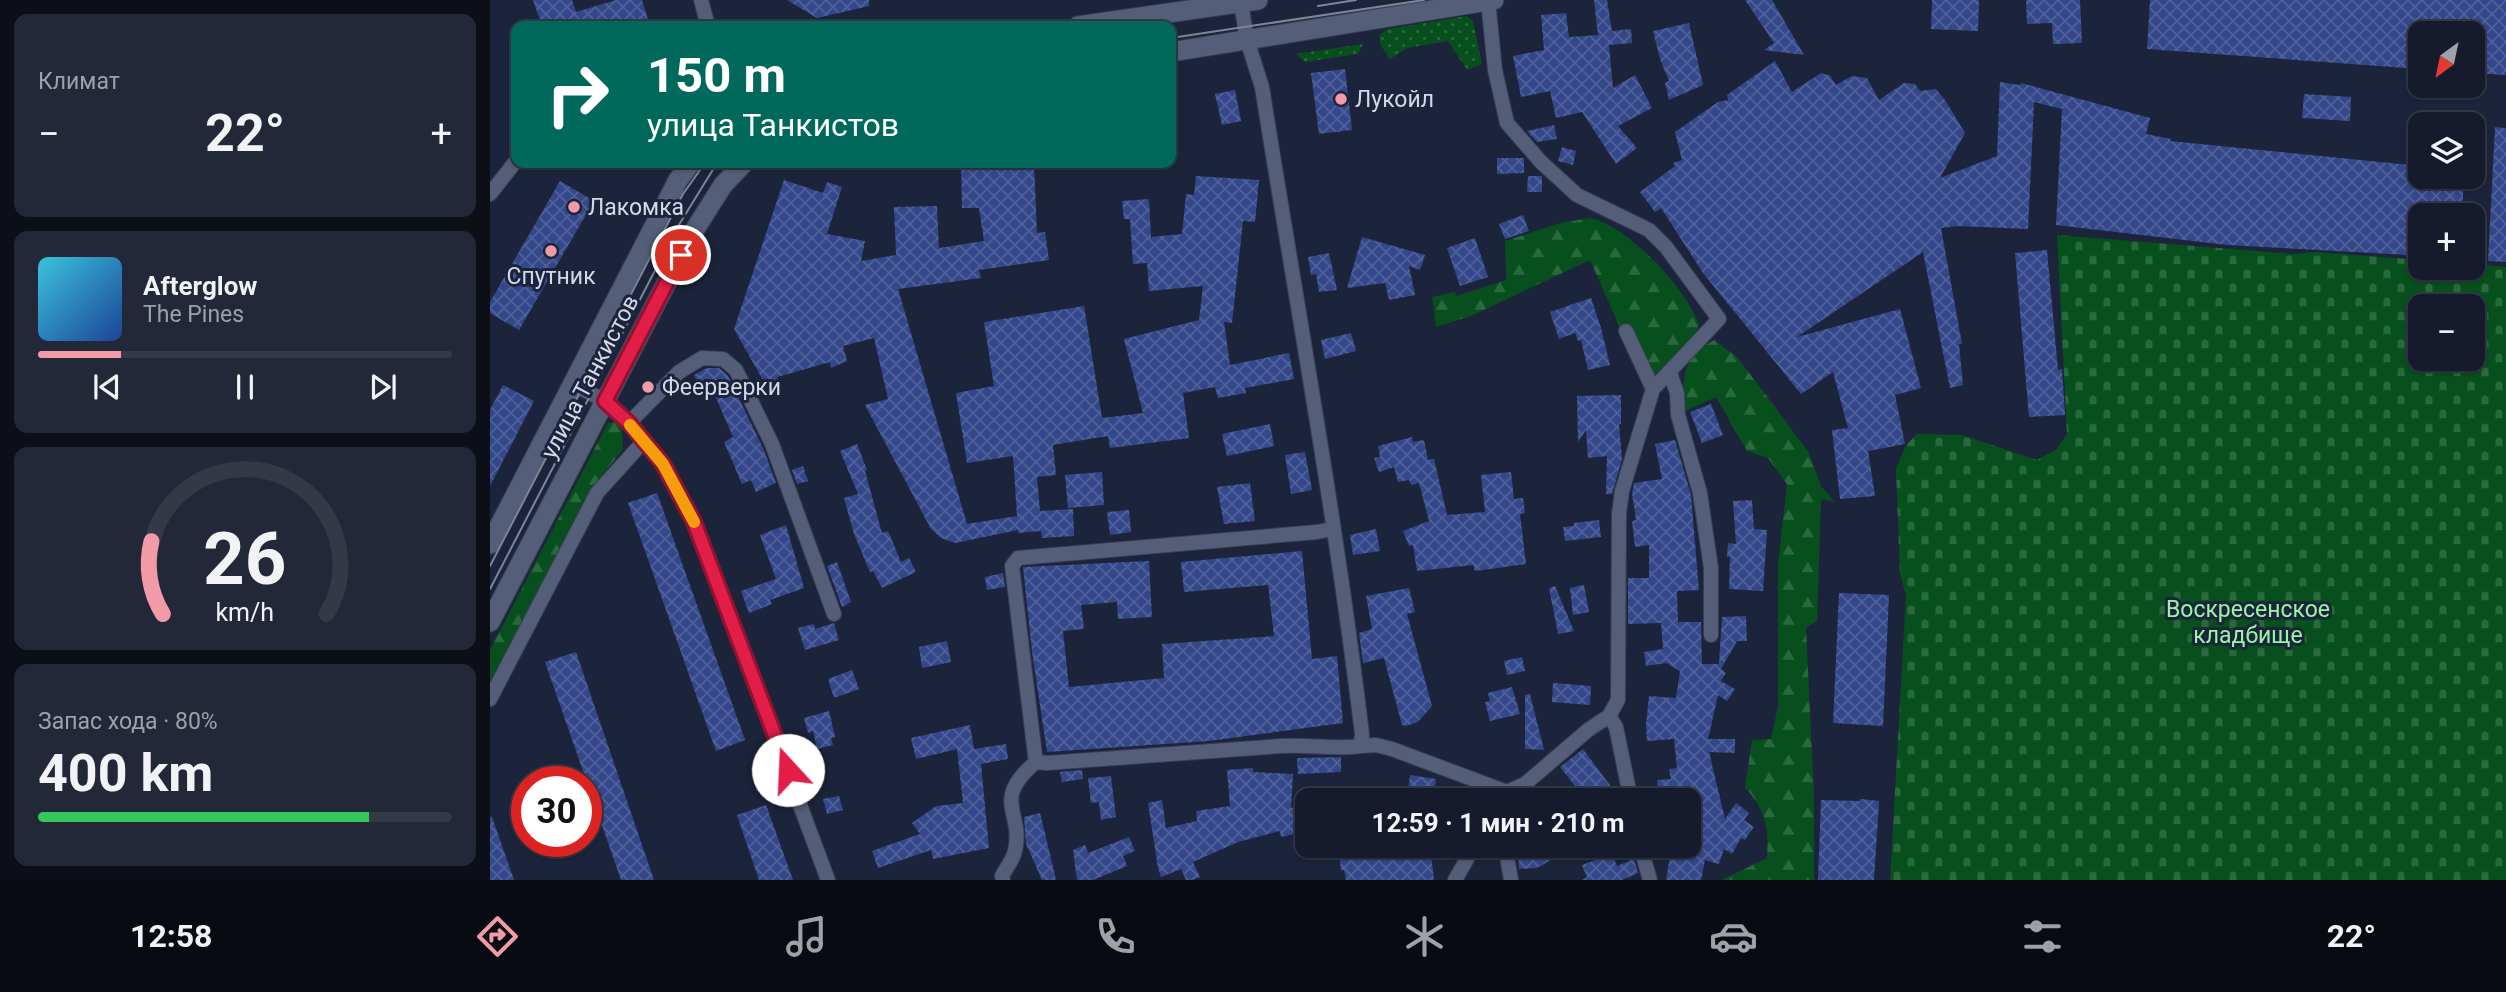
<!DOCTYPE html>
<html lang="ru">
<meta charset="utf-8">
<style>
body{margin:0;font-family:Roboto,sans-serif;background:#222838;color:#f1f3f6;height:100vh;display:flex;flex-direction:column;font-size:26px;white-space:nowrap}
*{box-sizing:border-box;margin:0}
p{font-size:23px;color:#9da1a9}
.icon{flex:none;width:38px;height:38px;fill:none;stroke:currentColor;stroke-width:2;stroke-linecap:round;stroke-linejoin:round}
.map{position:relative;flex:1;overflow:hidden}
.sheet{display:flex;flex-direction:column;gap:14px;padding:14px;background:#0c0f18;width:490px}
.sheet>*{flex:none}
.hud{position:absolute;left:21px;top:21px;width:665px;height:147px;border-radius:14px;box-shadow:0 2px 5px #0004,0 0 0 2px #343948;background:#00695c;color:#fff;overflow:hidden}
.needle{width:46px;rotate:213deg}
.tools{position:absolute;left:1918px;top:21px;display:grid;gap:14px}
.tools a{display:grid;place-items:center;width:77px;height:77px;border-radius:14px;background:#151b2c;box-shadow:0 2px 5px #0004,0 0 0 2px #343948;font-size:35px}
.speed{position:absolute;left:21px;top:766px;display:flex;gap:14px;font-size:35px;font-weight:700;text-align:center}
.speed>*{display:grid;place-content:center;width:91px;height:91px;border-radius:50%;background:#151b2c;box-shadow:0 2px 5px #0004,0 0 0 2px #343948;line-height:1}
.speed .limit{border:10px solid #d22;background:#fff;color:#111}
.pin{position:absolute;display:grid;place-items:center;width:60px;height:60px;color:#fff;margin:-30px;border:4px solid #fff;border-radius:50%;box-shadow:0 2px 7px #0007}
.me{position:absolute;width:77px;margin:-38px;rotate:340deg;stroke-linejoin:round;filter:drop-shadow(0 0 5px #0008)}
.turn{display:flex;align-items:center;gap:24px;height:147px;padding:0 21px;font-size:32px}
.turn .icon{width:91px;height:91px;stroke-width:2.5}
.turn b{display:block;font-size:49px;line-height:60px}
.big{font-size:52px;font-weight:700;line-height:1.1}
.sheet .tile{flex:1;display:flex;flex-direction:column;justify-content:center;gap:10px;min-width:0;padding:0 24px;border-radius:14px;background:#222838}
.sheet .dial{align-items:center;gap:0}
.dial svg{height:182px;overflow:visible;fill:none;stroke:#343948;stroke-width:7;stroke-linecap:round;text-anchor:middle}
.dial text{fill:#f1f3f6;stroke:none}
.song{display:flex;align-items:center;gap:21px}
.cover{width:84px;height:84px;border-radius:10px;background:linear-gradient(135deg,hsl(190 70% 55%),hsl(220 70% 35%))}
.played{height:7px;border-radius:4px;background:linear-gradient(90deg,#f39aa9 20%,#343948 20%)}
.keys{display:flex;justify-content:space-around;direction:ltr}
.heat{display:flex;justify-content:space-between;align-items:center;font-size:38px;direction:ltr}
.charge{height:10px;border-radius:5px;background:linear-gradient(90deg,#34c759 80%,#343948 0)}
.trip{position:absolute;left:805px;top:788px;width:406px;height:70px;border-radius:14px;background:#151b2c;box-shadow:0 2px 5px #0004,0 0 0 2px #343948;font-weight:700;line-height:70px;text-align:center}
.tab-bar{display:flex;height:112px;justify-content:space-around;align-items:center;background:#080b12;color:#9da1a9}
.tab-bar .icon{width:49px;height:49px}
.tab-bar .on{color:#f39aa9}
.tab-bar b{font-size:32px;color:#f1f3f6}
main{display:flex;flex:1;min-height:0}
.map>svg:first-child{display:block}
.grass{fill:url(#grass-dots)}
.forest{fill:url(#forest-firs)}
.cemetery{fill:url(#cemetery-stones);fill-rule:evenodd}
.building{fill:url(#building-cross-hatch)}
.lines{fill:none;stroke-linecap:round;stroke-linejoin:round}
.street-casing{stroke:#383e51;stroke-width:16}
.secondary-casing{stroke:#383e51;stroke-width:21}
.street{stroke:#545e78;stroke-width:14}
.secondary{stroke:#545e78;stroke-width:19}
.tram{stroke:#7e8598;stroke-width:2}
.route-casing{stroke:#92132f;stroke-width:18}
.route{stroke:#e11d48;stroke-width:12}
.slow{stroke:#f59e0b;stroke-width:12}
.poi-dot{fill:#f39aa9;stroke:#1c243b;stroke-width:2.5}
.labels{text-anchor:middle;dominant-baseline:central;stroke-width:6;stroke-linejoin:round;paint-order:stroke}
.poi-label{font-size:23px;fill:#d3d9e8;stroke:#1c243b;text-anchor:start}
.street-label{font-size:23px;fill:#d3d9e8;stroke:#1c243b}
.park-label{font-size:23px;fill:#97f5a4;stroke:#1c243b}
</style>
<main>
<section class="sheet">
<div class="tile"><p>Климат</p>
<div class="heat"><a>−</a><b class="big">22°</b><a>+</a></div>
</div>
<div class="tile">
<div class="song"><i class="cover"></i><div><b>Afterglow</b><p>The Pines</p></div></div>
<div class="played"></div>
<div class="keys"><svg class="icon" aria-label="previous" viewBox="0 0 24 24"><path d="M18 5L8 12l10 7zM5 5v14"/></svg><svg class="icon" aria-label="pause" viewBox="0 0 24 24"><path d="M8 5v14M16 5v14"/></svg><svg class="icon" aria-label="next" viewBox="0 0 24 24"><path d="M6 5l10 7-10 7zM19 5v14"/></svg></div>
</div>
<div class="tile dial"><svg viewBox="0 0 100 80">
<path d="M14 69A42 42 0 1 1 86 69"/>
<path d="M14 69A42 42 0 0 1 9 37" stroke="#f39aa9"/>
<text x="50" y="56" font-size="32" font-weight="700">26</text>
<text x="50" y="72" font-size="11">km/h</text>
</svg></div>
<div class="tile"><p>Запас хода · 80%</p><b class="big">400 km</b><div class="charge"></div></div>
</section>
<div class="map">
<svg width="2016" height="880" viewBox="0 0 2016 880">
<defs>
<pattern id="grass-dots" width="8" height="8" patternUnits="userSpaceOnUse" patternTransform="scale(1.75)"><rect width="8" height="8" fill="#074f1c"/><path d="M2 2h.1M6 6h.1" fill="none" stroke="#2a683d" stroke-width="1.8" stroke-linecap="round"/></pattern>
<pattern id="forest-firs" width="22" height="20" patternUnits="userSpaceOnUse" patternTransform="scale(1.75)"><rect width="22" height="20" fill="#074f1c"/><path d="M5 1l3.5 6h-7zM16 11l3.5 6h-7z" fill="#2a683d"/></pattern>
<pattern id="cemetery-stones" width="16" height="16" patternUnits="userSpaceOnUse" patternTransform="scale(1.75)"><rect width="16" height="16" fill="#074f1c"/><path d="M2 7V4a2 2 0 0 1 4 0v3zM10 15v-3a2 2 0 0 1 4 0v3z" fill="#2a683d"/></pattern>
<pattern id="building-cross-hatch" width="8" height="8" patternUnits="userSpaceOnUse" patternTransform="scale(1.75)"><rect width="8" height="8" fill="#33478a"/><path d="M0 0l8 8M0 8l8-8" fill="none" stroke="#50619a"/></pattern>
</defs>
<rect width="100%" height="100%" fill="#1c243b"/>
<!-- grass -->
<path class="grass" d="M977 16 983 21 992 64 977 70 958 41 917 48 900 59 891 46 889 36 897 29Z
M873 44 868 54 815 62 806 54Z"/>
<!-- forest -->
<path class="forest" d="M1101 218C1139 227 1196 289 1209 324L1205 334 1157 388 1100 260 981 316 946 327 942 297 965 292 966 296 1016 280 1015 241 1070 223Z
M1224 340 1247 357 1285 407 1319 453 1331 486 1345 502 1331 499 1327 621 1316 628 1324 795V880H1232L1277 858C1279 830 1276 809 1255 788L1262 740 1281 739 1288 706V564L1297 484 1278 458 1257 451 1226 397 1195 411C1192 377 1191 359 1224 340Z
M127 422 132 429 133 449 101 490 0 682V650L118 423Z"/>
<!-- cemetery -->
<path class="cemetery" d="M1567 235 1804 254 1827 252 1930 260V268H1983V264L2016 267V880H1400L1416 596 1410 573 1406 469 1416 445 1427 434 1472 435 1547 460 1567 449 1577 434ZM1930 306H1983V359H1930Z"/>
<!-- building -->
<path class="building" d="M43 0H82L86 12 126 0H152L160 26H52Z
M297 0H379V6L327 18Z
M1104 0H1117L1122 31 1141 29 1142 43 1119 45 1123 88 1145 75 1162 108 1128 126 1147 148 1126 164 1092 112 1066 118 1060 91 1031 97 1023 56 1054 50 1051 15 1076 13 1079 37 1108 35Z
M1255 0H1282L1314 55 1274 50 1284 43Z
M1442 0H1489L1488 31 1441 29Z
M1536 0H1590L1592 43 1563 44 1562 23 1537 24Z
M1660 0H2016V75L1983 73V33H1930V69L1657 49Z
M1199 23 1213 85 1179 100 1175 83 1179 81 1170 59 1163 31Z
M1285 61 1302 92 1331 73 1340 76 1346 85 1362 76 1377 78 1389 100 1414 83 1425 84 1430 91 1446 89 1455 100 1475 133 1450 178 1507 156 1510 82 1530 85 1531 83 1660 118 1656 134 1681 139 1680 141 1930 166V177H1974L1972 215H1921L1920 255 1737 245 1566 225 1572 109 1544 102 1538 229 1468 226 1451 228 1472 344H1469L1473 385 1460 388 1433 252 1307 337 1410 309 1431 388 1405 395 1415 444 1378 451 1385 496 1350 499 1342 430 1358 428 1343 372 1311 394 1213 273 1171 208 1165 212 1150 192 1185 166 1183 163 1192 160 1185 132 1228 102 1238 100 1237 95Z
M855 69 862 130 829 134 821 73Z
M745 90 751 121 732 125 725 94Z
M1814 94 1861 97 1860 121 1812 118Z
M1064 125 1067 139 1047 142 1037 131Z
M2005 127 2016 128V262L1998 261Z
M1072 147 1086 151 1083 165 1068 161Z
M1007 158H1034V173L1007 174Z
M471 163H544L547 233 555 232 559 260 489 270 491 278 408 289 477 524 527 516 523 456 477 463 466 393 504 386 494 322 594 306 612 418 653 413 634 339 709 320 713 286 659 291 657 263 643 264 640 219H634L632 201 659 199 661 237 692 234 696 194 704 195 706 176 769 180 765 222 753 221 742 323 734 322 740 365 799 353 804 379 755 388 756 393 728 398 725 387 693 393 699 438 620 448 618 436 563 445 566 475 547 477 550 511 583 509 584 536 552 538 551 531 528 533V530L465 543 451 538 441 529 375 405 398 399 384 338 353 346 357 361 341 368 340 362 287 377 291 383 278 389 244 329 294 180 333 193 337 182 352 187 337 234 375 241 371 261 406 255 404 207 447 206 449 248 494 241 489 208H472Z
M1038 176H1052V192H1037Z
M70 181 104 201 29 330 0 313V302Z
M1033 215 1039 231 1015 239 1009 224Z
M872 237 935 255 930 270 919 266 925 295 899 300 895 283 857 288Z
M985 238 998 277 970 286 957 248Z
M1557 250 1568 370 1572 369 1575 415 1539 417 1525 253Z
M839 253 847 290 829 292 826 274 821 275 818 257Z
M1101 298 1111 328 1120 365 1098 370 1091 340 1088 341 1085 333 1069 339 1060 312Z
M861 333 866 351 835 359 831 340Z
M217 368H229L238 376 273 448 286 483 266 492 261 480 252 484 234 442 243 437 220 384 210 388 204 375Z
M13 385 44 401 0 486V410Z
M1131 395V424H1129L1132 459 1122 494H1116L1117 456 1098 458 1096 430 1088 442 1087 396Z
M1221 404 1233 435 1212 443 1200 412Z
M780 424 784 446 737 456 732 434Z
M922 437 923 442 934 440 938 460 944 459 957 515 995 512 991 475 1021 472 1024 499 1033 498 1035 513 1030 514 1036 564 985 571 983 565 927 571 923 545 919 546 913 531 939 521 929 483 921 485 919 480 908 482 904 467 889 472 884 458 890 457 888 446Z
M1185 440 1201 495 1209 590 1187 591 1188 622H1211L1212 664H1229L1232 617 1256 616 1257 641H1247L1231 669 1236 673 1231 681 1245 689 1237 701 1228 695 1218 739H1245V753L1219 752 1235 819 1246 803 1259 813 1254 820 1264 827 1255 840 1251 838 1242 854 1234 849 1229 864 1215 860 1211 880H1176L1181 850 1199 853V800H1169L1167 780 1181 779 1179 769 1187 768 1184 739 1157 741 1156 725 1159 696 1186 698 1190 671 1176 663 1156 666 1154 652 1173 649 1171 623 1138 624V578H1159V545L1145 547 1142 521 1146 520 1142 493 1144 483 1172 479 1165 444Z
M367 444 377 470 375 471 392 533 398 531 411 562 419 558 426 572 392 588 383 571 380 572 364 534 354 498 368 494 350 451Z
M815 452 822 490 801 494 795 455Z
M313 466 318 481 307 484 302 470Z
M612 472 614 505 578 508 575 475Z
M760 483 765 521 734 524 727 487Z
M167 493 255 740 226 751 138 503Z
M1262 500 1264 529 1277 530 1273 591 1239 589 1240 557H1237L1238 543 1246 544 1243 501Z
M639 510 641 532 620 535 617 512Z
M1109 520 1111 537 1075 541 1073 527 1084 526V523Z
M296 525 314 588 280 600 282 604 259 613 251 591 286 579 270 535Z
M886 529 890 551 863 555 860 535Z
M812 551 822 659 847 656 853 723 719 741 557 752 542 652 533 567 659 561 662 617 628 619 627 602 591 605 594 629 573 631 579 687 674 678 672 644 784 636 778 585 694 592 691 562Z
M347 562 361 602 352 607 337 566Z
M513 573 515 587 497 590 495 577Z
M1094 585 1099 612 1083 615 1080 588Z
M1065 586 1084 631 1068 634 1059 588Z
M919 588 925 612 917 614 942 706 928 722 916 726 912 725 894 658 873 663 869 633 882 629 876 596Z
M1349 593 1399 595 1393 726 1343 723Z
M344 623 349 640 315 650 308 628 324 624 325 629Z
M457 641 461 662 432 668 429 647Z
M86 652 164 880H131L55 662Z
M1032 657 1035 671 1017 675 1014 661Z
M362 670 369 689 344 698 338 679Z
M1063 683 1101 686 1100 705 1062 702Z
M1022 687 1030 714 1000 721 995 702 1000 701 998 693Z
M1040 694 1054 750 1035 749V695Z
M339 711 345 737 341 738 343 745 327 749 323 731 318 733 314 718Z
M480 725 484 749 516 744 518 759 491 764 499 848 443 859 441 850 388 868 382 851 430 834 422 823 446 806 473 803 467 749 426 759 421 738Z
M1093 749 1131 800H1096L1070 767Z
M851 757V772L808 774 807 758Z
M763 768V772L803 774 801 808 817 803V831L791 837 790 831 748 842 703 862 710 877 702 880H696L691 869 671 877 668 868 658 803 672 800 676 828 707 821 706 811 740 806 737 770Z
M592 770 593 779 572 782 570 772Z
M920 775 946 779 944 794 918 790Z
M621 776 626 817 611 820 609 802 601 803 598 778Z
M349 796 353 810 337 814 333 799Z
M1371 799 1389 801 1384 880H1328L1331 800 1370 801Z
M276 805 303 880H269L254 836 247 815Z
M550 813 563 867 566 880H552L536 844 534 817Z
M0 817H2L24 880H0Z
M639 837 645 851 633 856 637 866 603 880H587L583 850 595 845 598 853Z
M848 845H940L944 880H856L854 870H851Z
M1028 845H1087L1047 868 1029 869Z
M1122 854 1127 866 1144 859 1148 873 1132 880H1092L1097 877 1092 865Z"/>
<g class="lines">
<!-- street casing -->
<g class="street-casing">
<path id="street" d="M211 0 218 26
M998 0 1005 70 1017 123 1051 162 1087 195 1159 230 1176 247 1229 319 1163 389 1132 491 1129 514 1128 700 1119 716 1098 730 1035 784 1017 792 1013 800
M751 3 757 40 772 87C806 302 846 517 872 734L871 746 886 745 902 749 1017 792
M0 194 26 161
M1136 331 1163 389
M1180 373 1187 393 1188 415 1210 493 1221 568V635
M81 383 115 401 139 423 173 464 204 521 338 880
M139 423 189 372 212 358 233 359 246 370 282 444 344 614
M842 529 827 532 528 558 522 566 545 755 546 762 557 763C635 758 713 751 791 746 818 744 844 750 871 746
M0 699 107 493 154 441
M1119 716 1126 727 1141 800
M1015 845 1021 880
M1150 845 1160 880
M513 880 512 876C516 868 523 860 525 851 534 811 500 801 546 762
M965 880 985 845"/>
</g>
<!-- secondary casing -->
<g class="secondary-casing">
<path id="secondary" d="M588 26 768 0
M681 52 1004 0
M0 544 188 180 201 163
M0 622 202 234 233 185 254 163"/>
</g>
<!-- street -->
<use href="#street" class="street"/>
<!-- secondary -->
<use href="#secondary" class="secondary"/>
<!-- tram -->
<path class="tram" d="M828 6 866 0
M681 38 934 0
M0 566 193 194 215 163
M0 589 187 228 227 163"/>
</g>
<g class="lines">
<!-- route casing -->
<g class="route-casing">
<path id="route" d="M191 255 115 401 139 423 173 464 204 522 298 770"/>
</g>
<!-- route -->
<use href="#route" class="route"/>
<!-- slow -->
<path class="slow" d="M140 425 173 464 204 522"/>
</g>
<!-- markers -->
<g class="poi-dot">
<circle cx="851" cy="99" r="7"/>
<circle cx="84" cy="207" r="7"/>
<circle cx="61" cy="251" r="7"/>
<circle cx="158" cy="387" r="7"/>
</g>
<g class="labels">
<!-- poi labels -->
<g class="poi-label">
<text x="865" y="99">Лукойл</text>
<text x="98" y="207">Лакомка</text>
<text x="61" y="276" text-anchor="middle">Спутник</text>
<text x="172" y="387">Феерверки</text>
</g>
<!-- street labels -->
<g class="street-label">
<text transform="translate(100 377) rotate(-62)">улица Танкистов</text>
</g>
<!-- park labels -->
<g class="park-label">
<text x="1758" y="609">Воскресенское<tspan x="1758" dy="26">кладбище</tspan></text>
</g>
</g>
</svg>
<div class="tools">
<a><svg class="needle" viewBox="-14 -14 28 28"><path d="M0-13l5 13h-10z" fill="#e53935"/><path d="M0 13l5-13h-10z" fill="#9da1a9"/></svg></a>
<a><svg class="icon" aria-label="layers" viewBox="0 0 24 24"><path d="M12 4l9 5-9 5-9-5zM3 14l9 5 9-5"/></svg></a>
<a>+</a>
<a>−</a>
</div>
<div class="speed"><div class="limit">30</div></div>
<div class="pin" style="left:191px;top:255px;background:#d93025"><svg class="icon" aria-label="arrive" viewBox="0 0 24 24"><path d="M6 21V4h12l-3 4 3 4H6"/></svg></div>
<svg class="me" style="left:298px;top:770px" viewBox="-20 -20 40 40"><circle r="19" fill="#fff"/><path d="M0-13L10 11 0 6-10 11z" fill="#e11d48"/></svg>
<div class="trip">12:59 · 1 мин · 210 m</div>
<div class="hud">
<div class="turn"><svg class="icon" aria-label="right" viewBox="0 0 24 24"><path d="M7 20v-9h11M14 6l5 5-5 5"/></svg><div><b>150 m</b>улица Танкистов</div></div>
</div>
</div>
</main>
<nav class="tab-bar">
<b>12:58</b>
<svg class="icon on" aria-label="directions" viewBox="0 0 24 24"><path d="M12 3l9 9-9 9-9-9zM9 14v-3h6M13 9l2 2-2 2"/></svg>
<svg class="icon" aria-label="music" viewBox="0 0 24 24"><path d="M9 18V5l10-2v13"/><circle cx="6" cy="18" r="3"/><circle cx="16" cy="16" r="3"/></svg>
<svg class="icon" aria-label="phone" viewBox="0 0 24 24"><path d="M5 4h4l2 5-3 2q2 4 5 5l2-3 5 2v4C11 20 4 13 5 4z"/></svg>
<svg class="icon" aria-label="climate" viewBox="0 0 24 24"><path d="M12 3v18M4 7l16 10M4 17L20 7"/></svg>
<svg class="icon" aria-label="car" viewBox="0 0 24 24"><path d="M5 17H2v-5l4-1 3-4h7l3 4 3 1v5h-3M9 17h6M6 11h13"/><circle cx="7" cy="17" r="2"/><circle cx="17" cy="17" r="2"/></svg>
<svg class="icon" aria-label="filters" viewBox="0 0 24 24"><path d="M4 7h16M4 17h16"/><circle cx="9" cy="7" r="2"/><circle cx="15" cy="17" r="2"/></svg>
<b>22°</b>
</nav>
